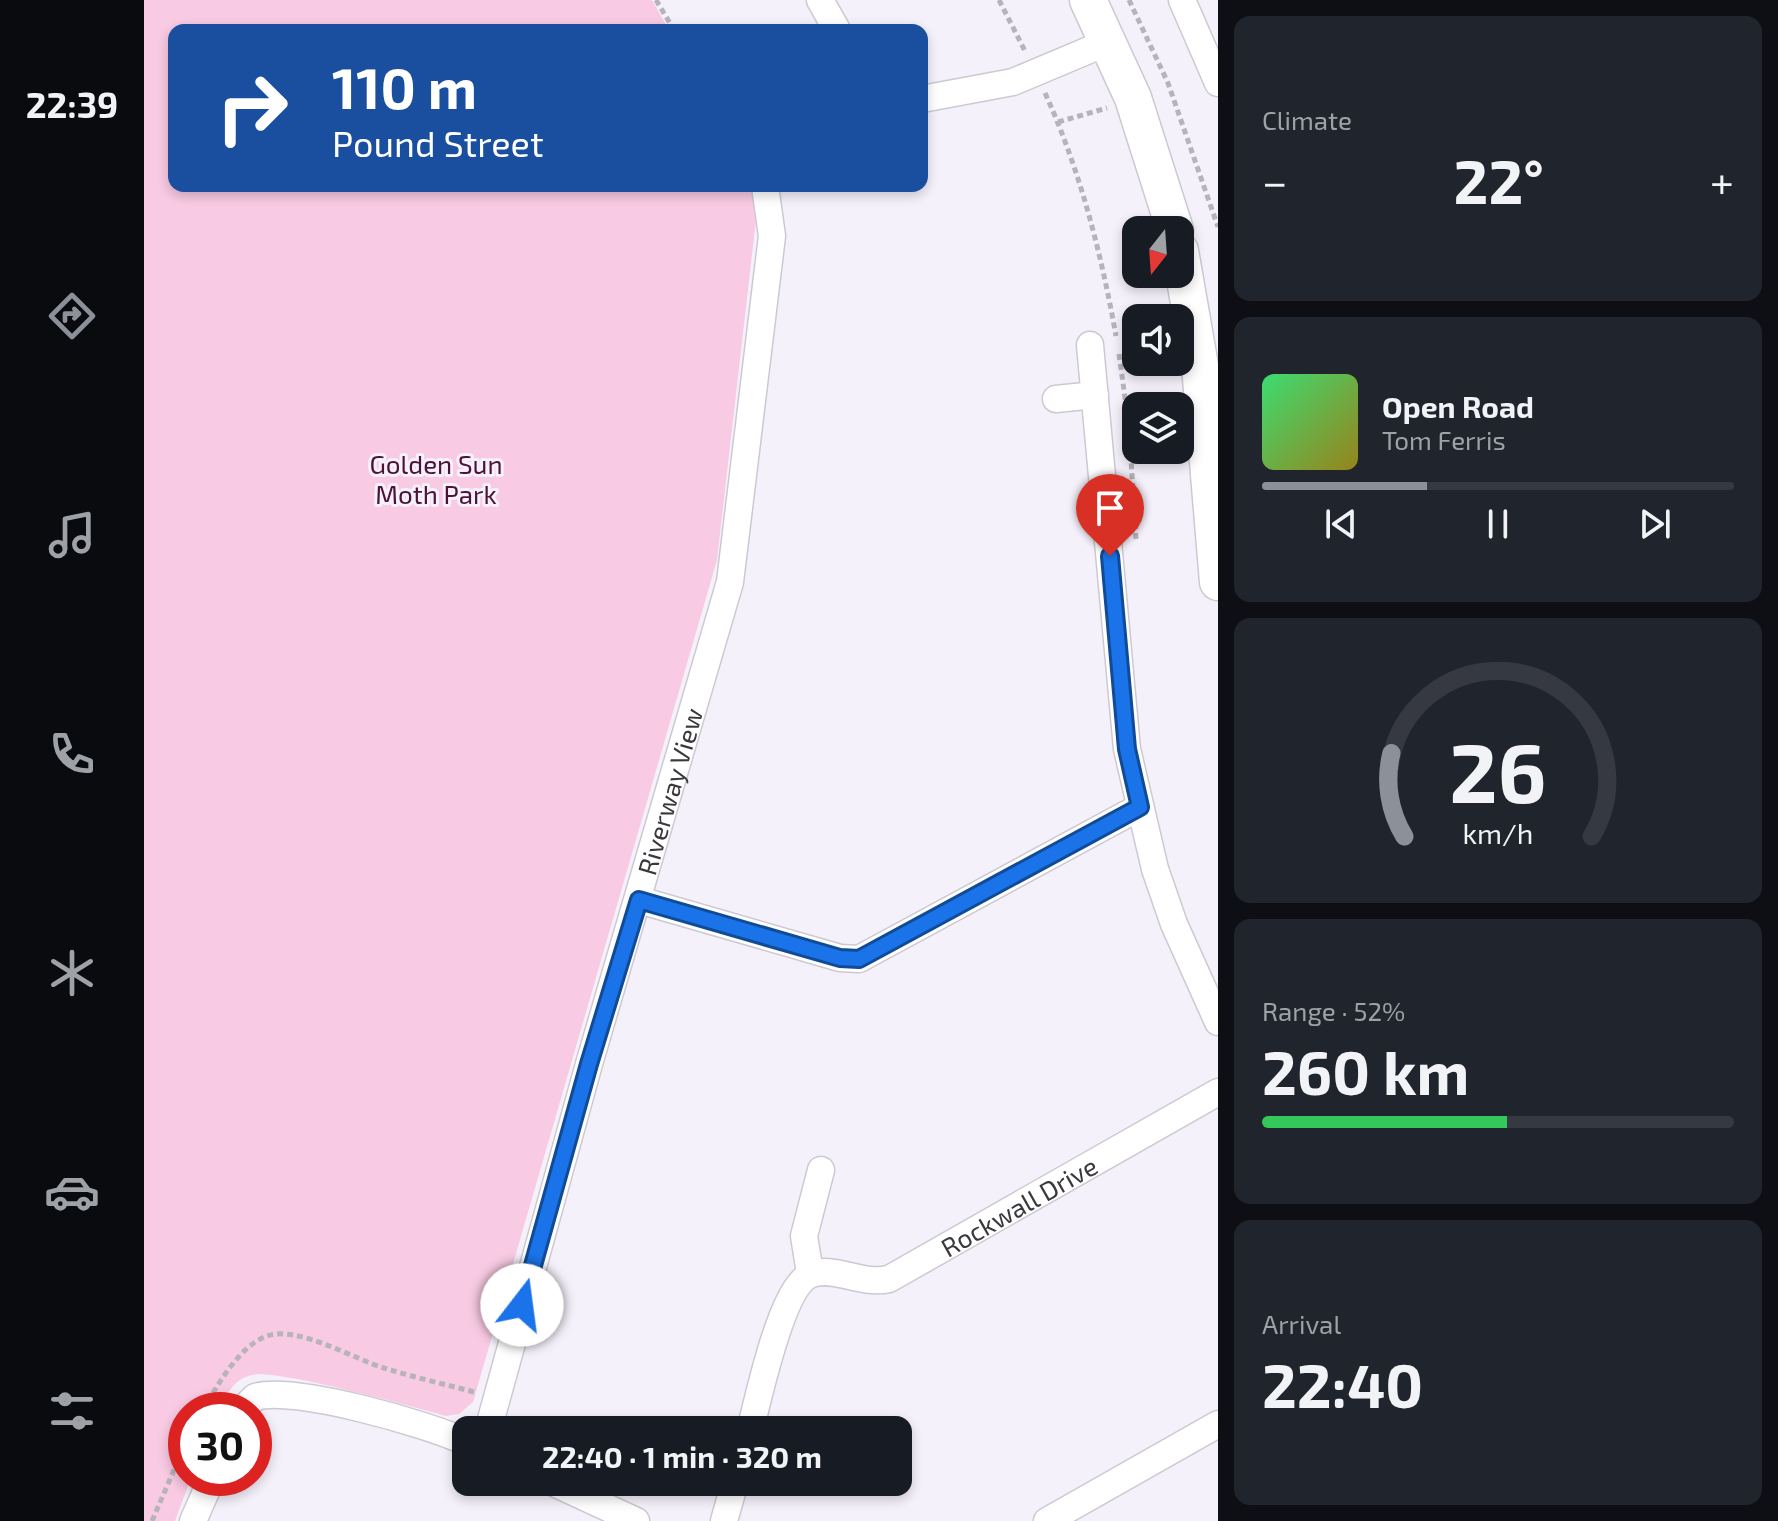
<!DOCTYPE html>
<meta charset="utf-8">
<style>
body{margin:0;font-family:"Exo 2",sans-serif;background:#20242c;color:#f1f3f6;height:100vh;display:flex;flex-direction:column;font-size:30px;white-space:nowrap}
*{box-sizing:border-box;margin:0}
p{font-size:26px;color:#9ea1a6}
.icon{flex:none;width:44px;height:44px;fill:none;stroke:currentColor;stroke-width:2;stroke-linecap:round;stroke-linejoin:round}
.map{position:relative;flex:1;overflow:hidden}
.sheet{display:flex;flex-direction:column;gap:16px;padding:16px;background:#0d0f14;width:560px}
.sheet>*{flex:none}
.banner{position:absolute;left:24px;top:24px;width:760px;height:168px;border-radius:16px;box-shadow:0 4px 12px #0003;background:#1a4fa0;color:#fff;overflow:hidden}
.needle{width:52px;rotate:197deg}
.tools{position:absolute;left:978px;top:216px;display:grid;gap:16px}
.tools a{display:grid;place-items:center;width:72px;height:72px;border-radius:16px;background:#171b24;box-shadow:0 4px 12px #0003;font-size:40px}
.speed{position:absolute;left:24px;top:1392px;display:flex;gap:16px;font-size:40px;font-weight:700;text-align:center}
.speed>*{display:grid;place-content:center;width:104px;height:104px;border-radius:50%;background:#171b24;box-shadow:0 4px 12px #0003;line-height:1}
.speed .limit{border:12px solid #d22;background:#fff;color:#111}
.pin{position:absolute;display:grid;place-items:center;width:68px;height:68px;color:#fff;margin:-82px -34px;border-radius:50% 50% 50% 0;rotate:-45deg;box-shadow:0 0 8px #0007}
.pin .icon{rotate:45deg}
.me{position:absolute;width:88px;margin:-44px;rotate:15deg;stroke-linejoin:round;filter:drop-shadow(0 0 6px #0008)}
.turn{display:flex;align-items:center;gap:28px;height:168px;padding:0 32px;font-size:36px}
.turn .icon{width:104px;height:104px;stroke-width:2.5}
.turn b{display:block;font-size:56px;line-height:68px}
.big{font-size:60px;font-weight:700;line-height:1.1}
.sheet .widget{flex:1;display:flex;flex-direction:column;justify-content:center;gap:12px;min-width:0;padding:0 28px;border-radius:16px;background:#20242c}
.sheet .dial{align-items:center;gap:0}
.dial svg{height:208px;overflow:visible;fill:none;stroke:#363941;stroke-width:7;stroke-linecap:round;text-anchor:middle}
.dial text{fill:#f1f3f6;stroke:none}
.song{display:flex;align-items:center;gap:24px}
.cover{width:96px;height:96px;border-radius:12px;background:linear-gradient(135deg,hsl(140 70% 55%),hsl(50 70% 35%))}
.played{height:8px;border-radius:4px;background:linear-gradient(90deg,#8c9099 35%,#363941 35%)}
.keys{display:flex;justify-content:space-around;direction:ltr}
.heat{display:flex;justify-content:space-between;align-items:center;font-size:44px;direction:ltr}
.charge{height:12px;border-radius:6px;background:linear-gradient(90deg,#34c759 52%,#363941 0)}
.trip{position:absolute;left:308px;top:1416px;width:460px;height:80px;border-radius:16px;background:#171b24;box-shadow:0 4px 12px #0003;font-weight:700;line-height:80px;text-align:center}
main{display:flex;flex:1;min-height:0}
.menu{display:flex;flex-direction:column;width:144px;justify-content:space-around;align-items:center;background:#090b0e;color:#9ea1a6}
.menu .icon{width:56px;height:56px}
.menu .active{color:#8c9099}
.menu b{font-size:36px;color:#f1f3f6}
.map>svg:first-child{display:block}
.green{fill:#f8cae3}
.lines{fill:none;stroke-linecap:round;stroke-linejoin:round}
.street-casing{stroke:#cdc9d3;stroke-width:29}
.secondary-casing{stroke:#cdc9d3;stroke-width:39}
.path{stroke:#b6b3bb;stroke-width:5;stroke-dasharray:6 4;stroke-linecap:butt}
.street{stroke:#fff;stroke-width:26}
.secondary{stroke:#fff;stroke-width:36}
.route-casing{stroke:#114b97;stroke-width:20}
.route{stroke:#1a73e8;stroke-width:14}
.labels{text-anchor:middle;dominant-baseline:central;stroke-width:6;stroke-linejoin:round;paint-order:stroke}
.park-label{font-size:26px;fill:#4e113a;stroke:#f5f1fb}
.street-label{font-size:26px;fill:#3a383c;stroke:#f5f1fb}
</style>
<main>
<nav class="menu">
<b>22:39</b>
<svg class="icon active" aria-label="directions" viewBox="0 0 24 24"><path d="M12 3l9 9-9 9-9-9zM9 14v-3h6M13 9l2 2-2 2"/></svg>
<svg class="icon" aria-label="music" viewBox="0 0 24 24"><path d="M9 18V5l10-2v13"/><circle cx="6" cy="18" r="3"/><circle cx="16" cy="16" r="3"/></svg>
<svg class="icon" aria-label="phone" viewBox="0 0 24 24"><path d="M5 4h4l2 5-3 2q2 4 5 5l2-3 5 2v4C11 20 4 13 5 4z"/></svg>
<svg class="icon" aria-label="climate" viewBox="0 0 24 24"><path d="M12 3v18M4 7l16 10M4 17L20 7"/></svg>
<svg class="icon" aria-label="car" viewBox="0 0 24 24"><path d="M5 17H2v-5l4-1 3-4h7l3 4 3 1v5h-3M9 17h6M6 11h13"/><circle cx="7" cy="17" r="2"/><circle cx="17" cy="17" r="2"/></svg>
<svg class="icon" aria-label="filters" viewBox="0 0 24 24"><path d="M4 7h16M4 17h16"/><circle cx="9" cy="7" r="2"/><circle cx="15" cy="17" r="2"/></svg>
</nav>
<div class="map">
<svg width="1074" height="1521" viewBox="0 0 1074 1521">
<rect width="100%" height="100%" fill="#f5f1fb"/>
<!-- green -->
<path class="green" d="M0 0H508L525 30H30V186H607L613 211 573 560 329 1402 315 1414 302 1416C269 1407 134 1369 108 1375 89 1379 83 1394 76 1410H42V1478H47L31 1521H0Z"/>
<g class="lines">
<!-- street casing -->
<g class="street-casing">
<g id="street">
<path d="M676 0 693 30"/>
<path d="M1038 0 1074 83"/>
<path d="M778 99 869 82 964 42"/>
<path d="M946 345 983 749 1011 869 1030 924 1074 1022"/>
<path d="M912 399 951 395"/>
<path d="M495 900 696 958 715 959 996 807"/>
<path d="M666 1273 660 1236 677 1170"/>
<path d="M98 1410 111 1397C148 1385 284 1424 322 1442"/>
<path id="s1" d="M344 1430 445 1064 586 582 628 236 621 186"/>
<path id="s2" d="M606 1430C615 1398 638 1279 671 1273 695 1268 719 1285 745 1279L1074 1092"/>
<path d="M408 1482 492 1521"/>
<path d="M49 1521 68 1478"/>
<path d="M580 1521 591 1482"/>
<path d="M903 1521 1074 1424"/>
</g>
</g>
<!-- secondary casing -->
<g class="secondary-casing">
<path id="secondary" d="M944 0 989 98 1031 230
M1036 251 1056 366 1074 582"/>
</g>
<!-- path -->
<path class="path" d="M512 0 530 30
M855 0 881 51
M985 0 1024 83 1074 227
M901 93C936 170 957 252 972 336
M914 122 963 108
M975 354 985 427 992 539
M59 1410C73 1386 95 1346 123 1336 153 1325 210 1359 240 1368 269 1377 300 1384 330 1392
M8 1521 42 1442"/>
<!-- street -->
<use href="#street" class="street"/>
<!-- secondary -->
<use href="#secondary" class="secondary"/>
</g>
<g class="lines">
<!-- route casing -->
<g class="route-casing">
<path id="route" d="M378 1305 445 1064 495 900 696 958 715 959 996 807 983 749 966 556"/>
</g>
<!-- route -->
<use href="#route" class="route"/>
</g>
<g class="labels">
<!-- park labels -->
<g class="park-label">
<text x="292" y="463">Golden Sun<tspan x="292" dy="30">Moth Park</tspan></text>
</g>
<!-- street labels -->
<g class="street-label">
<text stroke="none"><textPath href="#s1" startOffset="664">Riverway View</textPath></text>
<text stroke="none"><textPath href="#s2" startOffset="398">Rockwall Drive</textPath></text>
</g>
</g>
</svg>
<div class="tools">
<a><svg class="needle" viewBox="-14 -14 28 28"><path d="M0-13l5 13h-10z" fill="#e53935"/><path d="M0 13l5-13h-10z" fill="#9ea1a6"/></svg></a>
<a><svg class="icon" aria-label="sound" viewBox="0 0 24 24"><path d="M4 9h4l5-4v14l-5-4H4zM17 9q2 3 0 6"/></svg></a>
<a><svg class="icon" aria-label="layers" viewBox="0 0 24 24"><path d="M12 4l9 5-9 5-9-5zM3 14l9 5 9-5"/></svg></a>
</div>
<div class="speed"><div class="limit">30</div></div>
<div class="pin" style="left:966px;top:556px;background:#d93025"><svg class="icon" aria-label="arrive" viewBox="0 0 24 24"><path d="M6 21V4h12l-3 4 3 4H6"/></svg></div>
<svg class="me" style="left:378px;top:1305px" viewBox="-20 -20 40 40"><circle r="19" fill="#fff"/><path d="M0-13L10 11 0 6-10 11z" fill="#1a73e8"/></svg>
<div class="trip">22:40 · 1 min · 320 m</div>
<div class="banner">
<div class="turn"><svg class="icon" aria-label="right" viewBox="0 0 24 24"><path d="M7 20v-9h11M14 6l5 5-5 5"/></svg><div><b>110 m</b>Pound Street</div></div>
</div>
</div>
<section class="sheet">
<div class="widget"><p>Climate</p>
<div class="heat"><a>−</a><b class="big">22°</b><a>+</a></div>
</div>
<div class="widget">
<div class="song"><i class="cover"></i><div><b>Open Road</b><p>Tom Ferris</p></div></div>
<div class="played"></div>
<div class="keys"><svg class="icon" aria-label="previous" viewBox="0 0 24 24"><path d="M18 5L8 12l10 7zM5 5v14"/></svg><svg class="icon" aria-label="pause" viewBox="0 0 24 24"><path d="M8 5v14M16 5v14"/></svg><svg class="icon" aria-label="next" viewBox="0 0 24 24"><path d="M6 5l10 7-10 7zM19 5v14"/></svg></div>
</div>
<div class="widget dial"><svg viewBox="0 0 100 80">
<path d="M14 69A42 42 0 1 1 86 69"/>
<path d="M14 69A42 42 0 0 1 9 37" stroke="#8c9099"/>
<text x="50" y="56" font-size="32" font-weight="700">26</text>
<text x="50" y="72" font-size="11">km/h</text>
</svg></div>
<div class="widget"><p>Range · 52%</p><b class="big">260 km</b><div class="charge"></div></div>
<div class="widget"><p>Arrival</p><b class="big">22:40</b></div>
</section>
</main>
